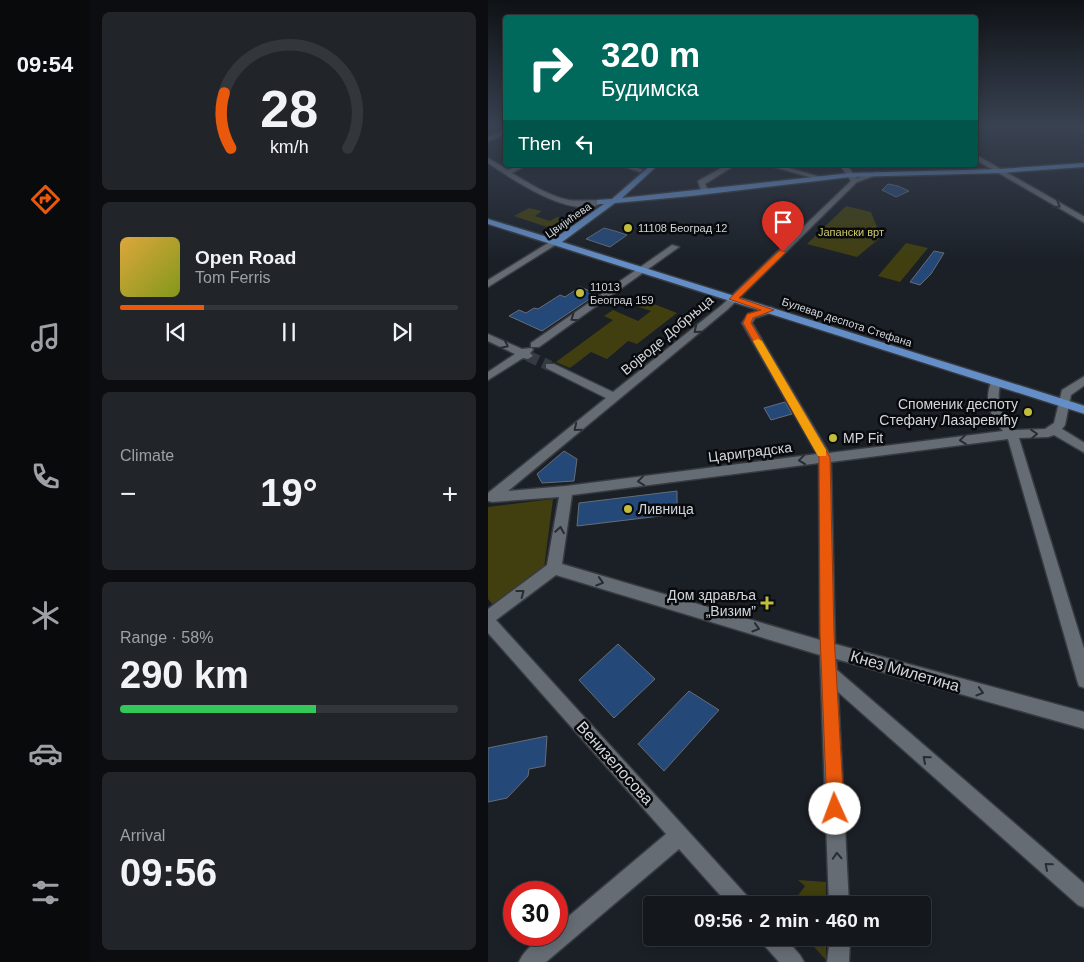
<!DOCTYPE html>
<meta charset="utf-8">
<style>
body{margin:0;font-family:Arial,sans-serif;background:#21252a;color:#f1f3f6;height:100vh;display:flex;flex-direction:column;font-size:19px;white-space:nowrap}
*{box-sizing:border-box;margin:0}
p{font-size:16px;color:#9da0a4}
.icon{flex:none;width:28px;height:28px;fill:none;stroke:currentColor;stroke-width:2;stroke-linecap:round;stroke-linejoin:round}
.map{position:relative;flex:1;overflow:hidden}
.sheet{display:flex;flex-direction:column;gap:12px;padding:12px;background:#0b0d10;width:398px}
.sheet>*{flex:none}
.guide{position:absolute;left:15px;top:15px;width:475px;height:152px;border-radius:5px;box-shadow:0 2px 12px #0003,0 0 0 1px #33373b;background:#00695c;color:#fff;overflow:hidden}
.speed{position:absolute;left:15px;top:881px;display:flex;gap:10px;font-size:25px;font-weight:700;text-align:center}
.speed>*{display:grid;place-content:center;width:65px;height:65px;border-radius:50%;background:#14181d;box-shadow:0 2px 12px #0003,0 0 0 1px #33373b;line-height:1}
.speed .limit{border:8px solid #d22;background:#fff;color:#111}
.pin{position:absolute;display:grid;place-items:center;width:42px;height:42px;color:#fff;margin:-51px -21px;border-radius:50% 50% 50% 0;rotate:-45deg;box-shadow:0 0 5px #0007}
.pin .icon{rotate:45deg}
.me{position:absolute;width:55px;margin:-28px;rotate:358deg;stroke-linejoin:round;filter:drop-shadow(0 0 4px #0008)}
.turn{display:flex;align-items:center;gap:18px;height:105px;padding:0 15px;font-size:22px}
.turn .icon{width:65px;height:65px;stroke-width:2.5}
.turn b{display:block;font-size:35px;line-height:42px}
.then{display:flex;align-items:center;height:48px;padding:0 15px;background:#0003;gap:10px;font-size:19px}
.big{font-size:38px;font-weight:600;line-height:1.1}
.sheet .card{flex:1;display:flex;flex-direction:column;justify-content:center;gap:8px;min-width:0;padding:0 18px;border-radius:8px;background:#21252a}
.sheet .dial{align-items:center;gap:0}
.dial svg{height:130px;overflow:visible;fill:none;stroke:#33373b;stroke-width:7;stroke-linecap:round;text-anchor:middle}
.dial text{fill:#f1f3f6;stroke:none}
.song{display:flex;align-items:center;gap:15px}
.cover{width:60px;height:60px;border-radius:8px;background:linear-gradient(135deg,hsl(40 70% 55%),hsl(70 70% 35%))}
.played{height:5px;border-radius:2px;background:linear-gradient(90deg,#ea580c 25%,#33373b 25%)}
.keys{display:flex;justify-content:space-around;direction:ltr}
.heat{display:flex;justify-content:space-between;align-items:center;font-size:28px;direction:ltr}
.charge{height:8px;border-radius:4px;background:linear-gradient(90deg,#34c759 58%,#33373b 0)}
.trip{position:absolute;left:155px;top:896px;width:288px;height:50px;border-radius:5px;background:#14181d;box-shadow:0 2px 12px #0003,0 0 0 1px #33373b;font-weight:600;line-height:50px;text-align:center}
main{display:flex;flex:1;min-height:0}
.tab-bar{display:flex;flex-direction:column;width:90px;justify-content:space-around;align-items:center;background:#080a0c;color:#9da0a4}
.tab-bar .icon{width:35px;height:35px}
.tab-bar .current{color:#ea580c}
.tab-bar b{font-size:22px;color:#f1f3f6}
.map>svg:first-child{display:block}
.green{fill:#413f0f}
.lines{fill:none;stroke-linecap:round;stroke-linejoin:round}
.stream{stroke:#555101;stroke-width:2.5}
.building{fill:#244877;stroke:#676d76}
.minor-tunnel{stroke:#363b42;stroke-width:11;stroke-dasharray:11 5.5;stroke-linecap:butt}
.minor-casing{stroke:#373b40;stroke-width:3}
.major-casing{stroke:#373b40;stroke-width:3}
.minor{fill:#666c74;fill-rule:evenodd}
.major{fill:#648ec7;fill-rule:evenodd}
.tram{stroke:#b7bcc0;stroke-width:1}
.oneway{stroke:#292c31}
.route{fill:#ea580c;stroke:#983908}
.slow{fill:#f59e0b}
.poi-dot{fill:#c3bd3e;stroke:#080a0d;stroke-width:2}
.labels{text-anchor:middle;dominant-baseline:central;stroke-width:5;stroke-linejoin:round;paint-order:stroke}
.far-street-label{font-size:11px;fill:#d2d6da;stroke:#080a0d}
.far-poi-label{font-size:11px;fill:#d2d6da;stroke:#080a0d;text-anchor:start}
.far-park-label{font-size:11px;fill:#cfcb6a;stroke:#080a0d}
.street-label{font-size:14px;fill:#d2d6da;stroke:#080a0d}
.poi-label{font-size:14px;fill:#d2d6da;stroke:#080a0d;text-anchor:end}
.near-street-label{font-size:16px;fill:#d2d6da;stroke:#080a0d}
</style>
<main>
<nav class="tab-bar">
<b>09:54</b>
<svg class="icon current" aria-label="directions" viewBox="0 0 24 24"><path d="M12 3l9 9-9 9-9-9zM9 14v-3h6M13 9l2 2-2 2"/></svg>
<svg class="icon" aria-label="music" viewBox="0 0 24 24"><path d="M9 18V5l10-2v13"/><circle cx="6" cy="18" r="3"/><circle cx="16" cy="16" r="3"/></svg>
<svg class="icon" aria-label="phone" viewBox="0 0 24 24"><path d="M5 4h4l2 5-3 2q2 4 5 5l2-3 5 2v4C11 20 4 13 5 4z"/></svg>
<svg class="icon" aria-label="climate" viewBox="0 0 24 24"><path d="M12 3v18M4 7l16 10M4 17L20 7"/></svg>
<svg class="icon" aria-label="car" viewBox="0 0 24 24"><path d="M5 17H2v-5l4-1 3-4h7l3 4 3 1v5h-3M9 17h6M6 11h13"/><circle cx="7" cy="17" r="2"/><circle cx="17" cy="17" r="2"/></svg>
<svg class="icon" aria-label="filters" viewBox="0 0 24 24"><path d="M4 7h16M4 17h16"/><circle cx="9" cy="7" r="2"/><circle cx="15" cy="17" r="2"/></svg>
</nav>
<section class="sheet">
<div class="card dial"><svg viewBox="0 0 100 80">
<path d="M14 69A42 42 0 1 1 86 69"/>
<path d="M14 69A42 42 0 0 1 10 35" stroke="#ea580c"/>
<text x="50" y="56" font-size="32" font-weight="700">28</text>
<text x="50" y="72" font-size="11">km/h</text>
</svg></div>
<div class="card">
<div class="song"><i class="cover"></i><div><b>Open Road</b><p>Tom Ferris</p></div></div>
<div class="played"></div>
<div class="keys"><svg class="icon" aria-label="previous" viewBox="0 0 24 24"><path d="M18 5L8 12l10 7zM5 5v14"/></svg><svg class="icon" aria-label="pause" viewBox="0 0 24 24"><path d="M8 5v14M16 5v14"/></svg><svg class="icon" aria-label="next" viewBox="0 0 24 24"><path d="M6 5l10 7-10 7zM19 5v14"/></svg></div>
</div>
<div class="card"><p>Climate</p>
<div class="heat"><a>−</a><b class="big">19°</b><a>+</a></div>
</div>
<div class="card"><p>Range · 58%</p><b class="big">290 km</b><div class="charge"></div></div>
<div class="card"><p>Arrival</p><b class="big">09:56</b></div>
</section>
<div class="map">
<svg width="597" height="962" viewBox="0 0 597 962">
<rect width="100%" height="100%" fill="#1b2027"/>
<!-- green -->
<path class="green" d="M358 206 383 212 393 237 369 257 319 244Z
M41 208 54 211 47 216 62 221 69 217 78 219 65 229 26 216Z
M418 243 440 248 412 282 390 276Z
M153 299 189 313 149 344 140 341 119 359 103 352 82 368 68 362 125 320 116 316 125 310 150 321 163 311 145 305Z
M65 499 56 568 7 607 0 599V507Z
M310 880 338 882V905H303L317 886Z
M318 938H338V960Z"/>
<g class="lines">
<!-- stream -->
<path class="stream" d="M377 234 386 227
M360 235 372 238"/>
</g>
<!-- building -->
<path class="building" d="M400 184 410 186 421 191 408 197 394 190Z
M116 228 127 231 139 235 122 247 98 239Z
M446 251 456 253 443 274 432 285 422 282Z
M92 287 109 294 54 331 21 316 31 310 38 313 46 308 50 309 72 295 77 297Z
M297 402 304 414 283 420 276 408Z
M76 451 89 459 86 481 54 483 49 474Z
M189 491V514L89 526 91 503Z
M130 644 167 679 126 718 91 680Z
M201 691 231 710 176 771 150 744Z
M59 736 57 766 41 769 40 776 19 798 0 802V748Z"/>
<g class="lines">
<!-- minor-tunnel -->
<path class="minor-tunnel" d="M40 356 62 366"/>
<!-- minor casing -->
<g class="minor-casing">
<path id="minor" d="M18 130V134L0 141V137Z
M488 155 597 217V223L488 160Z
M0 158 20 170 31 165H39L24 173C42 184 61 196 81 200 91 202 110 198 116 202 86 222 24 179 0 163Z
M131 165H142L155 170 152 172Z
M239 165H247L217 184 221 192 214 194 210 181Z
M279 165H290L336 178 332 180Z
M352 165H358L369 178 389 172 392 174 369 182 240 309 20 491 78 486 329 454 254 323 260 314 282 307 285 308V312L267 318 264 323 341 453 515 431C502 415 496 402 503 382L508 378 513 382C507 402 513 414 527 430L557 429 566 423 574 390 597 376V385L583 395 577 425 574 429 597 443V453L566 435 560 437 531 438 597 652V688L591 686 589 680 520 439 343 462 347 644 597 712V729L348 659 349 670 597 884V908L590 905 350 692 361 905H341L332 655 68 575 8 620 261 898 264 905H241L191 849 58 962H31C37 948 54 935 69 935V926L178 834 0 633V609L59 565 71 497 4 502 0 501V493L118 398 58 368V364H66L125 392 234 305 363 181ZM331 463 332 640 74 564 84 495Z
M65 240 72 242 0 287V280Z
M184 245 191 247 51 347H43V343Z
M0 334 34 349 44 348 45 350 42 353 45 356 40 359 35 358 0 380V372L27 354 0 341Z
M273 938H297L312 955 316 962H291L276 945Z
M342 938H362L361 962H339Z"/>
</g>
<!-- major casing -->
<g class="major-casing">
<path id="major" d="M597 163V167L512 173 362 177 203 196 127 203 74 242 597 406V414L0 224V219L66 239 116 204H109V200L124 199 163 165H170L134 198 362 173 512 169Z"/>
</g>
<!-- minor -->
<use href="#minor" class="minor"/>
<!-- major -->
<use href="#major" class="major"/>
<!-- tram -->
<path class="tram" d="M591 127 597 135"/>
</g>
<!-- one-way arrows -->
<defs><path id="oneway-chevron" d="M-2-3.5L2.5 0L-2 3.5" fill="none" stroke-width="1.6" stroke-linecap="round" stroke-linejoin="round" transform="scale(1.25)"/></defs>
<g class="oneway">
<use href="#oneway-chevron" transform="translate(569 205) rotate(31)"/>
<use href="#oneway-chevron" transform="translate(86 318) rotate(145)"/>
<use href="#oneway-chevron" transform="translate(209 330) rotate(141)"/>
<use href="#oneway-chevron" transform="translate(17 345) rotate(26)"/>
<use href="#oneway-chevron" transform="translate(89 428) rotate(141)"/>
<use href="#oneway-chevron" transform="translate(546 434) rotate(-4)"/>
<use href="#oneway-chevron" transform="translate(475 440) rotate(173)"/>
<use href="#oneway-chevron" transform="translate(314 460) rotate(173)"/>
<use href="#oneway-chevron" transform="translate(153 481) rotate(173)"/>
<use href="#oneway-chevron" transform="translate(72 530) rotate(-81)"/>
<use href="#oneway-chevron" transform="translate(112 582) rotate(17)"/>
<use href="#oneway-chevron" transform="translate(33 593) rotate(-37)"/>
<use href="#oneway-chevron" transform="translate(268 628) rotate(17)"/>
<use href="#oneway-chevron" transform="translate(492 692) rotate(16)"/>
<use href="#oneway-chevron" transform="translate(438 759) rotate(-139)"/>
<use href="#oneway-chevron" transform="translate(349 856) rotate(-93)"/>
<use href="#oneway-chevron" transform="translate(560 866) rotate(-139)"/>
</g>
<!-- sky -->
<linearGradient id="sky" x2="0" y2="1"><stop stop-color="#0f1215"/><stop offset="0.48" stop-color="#394252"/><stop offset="1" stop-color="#394252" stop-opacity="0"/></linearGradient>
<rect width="597" height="262" fill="url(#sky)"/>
<!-- route -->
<path class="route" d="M292 250 298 252 251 298 286 310 265 318 263 323 342 457 346 634 356 809 353 815 347 817 341 815 339 809 332 634 331 457 255 323 259 314 273 310 241 299Z"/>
<!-- slow -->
<path class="slow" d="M270 339 274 341 338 450V456H330L265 341Z"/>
<!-- markers -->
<g class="poi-dot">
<circle cx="140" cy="228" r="5"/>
<circle cx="92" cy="293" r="5"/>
<circle cx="540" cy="412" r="5"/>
<circle cx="345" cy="438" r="5"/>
<circle cx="140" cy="509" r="5"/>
<path d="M276.5 595.5h5v5h5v5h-5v5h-5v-5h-5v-5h5z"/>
</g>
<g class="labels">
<!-- far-street labels -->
<g class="far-street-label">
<text transform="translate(80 220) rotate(-35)">Цвијићева</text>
<text transform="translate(359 322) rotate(18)">Булевар деспота Стефана</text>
</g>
<!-- far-poi labels -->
<g class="far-poi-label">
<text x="150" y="228">11108 Београд 12</text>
<text x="102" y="287">11013<tspan x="102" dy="13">Београд 159</tspan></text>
</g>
<!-- far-park labels -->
<g class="far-park-label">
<text x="363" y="232">Јапански врт</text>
</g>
<!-- street labels -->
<g class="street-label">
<text transform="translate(179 335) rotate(-40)">Војводе Добрњца</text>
<text transform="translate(262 452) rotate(-7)">Цариградска</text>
</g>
<!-- poi labels -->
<g class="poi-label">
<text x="530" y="404">Споменик деспоту<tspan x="530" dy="16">Стефану Лазаревићу</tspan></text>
<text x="355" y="438" text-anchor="start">MP Fit</text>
<text x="150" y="509" text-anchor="start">Ливница</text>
<text x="268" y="595">Дом здравља<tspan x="268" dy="16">„Визим”</tspan></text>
</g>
<!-- near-street labels -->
<g class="near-street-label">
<text transform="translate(417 671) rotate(16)">Кнез Милетина</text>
<text transform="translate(127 763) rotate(48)">Венизелосова</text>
</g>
</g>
</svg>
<div class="speed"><div class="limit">30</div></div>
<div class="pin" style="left:295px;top:252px;background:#d93025"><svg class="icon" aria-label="arrive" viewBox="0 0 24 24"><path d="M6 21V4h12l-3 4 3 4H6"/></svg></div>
<svg class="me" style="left:347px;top:809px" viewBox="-20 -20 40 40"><circle r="19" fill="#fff"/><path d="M0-13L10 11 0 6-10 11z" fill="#ea580c"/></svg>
<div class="trip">09:56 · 2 min · 460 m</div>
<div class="guide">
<div class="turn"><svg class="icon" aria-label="right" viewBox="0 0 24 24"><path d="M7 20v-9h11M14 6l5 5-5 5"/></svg><div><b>320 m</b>Будимска</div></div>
<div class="then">Then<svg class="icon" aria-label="left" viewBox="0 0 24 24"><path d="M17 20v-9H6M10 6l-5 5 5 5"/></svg></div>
</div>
</div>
</main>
